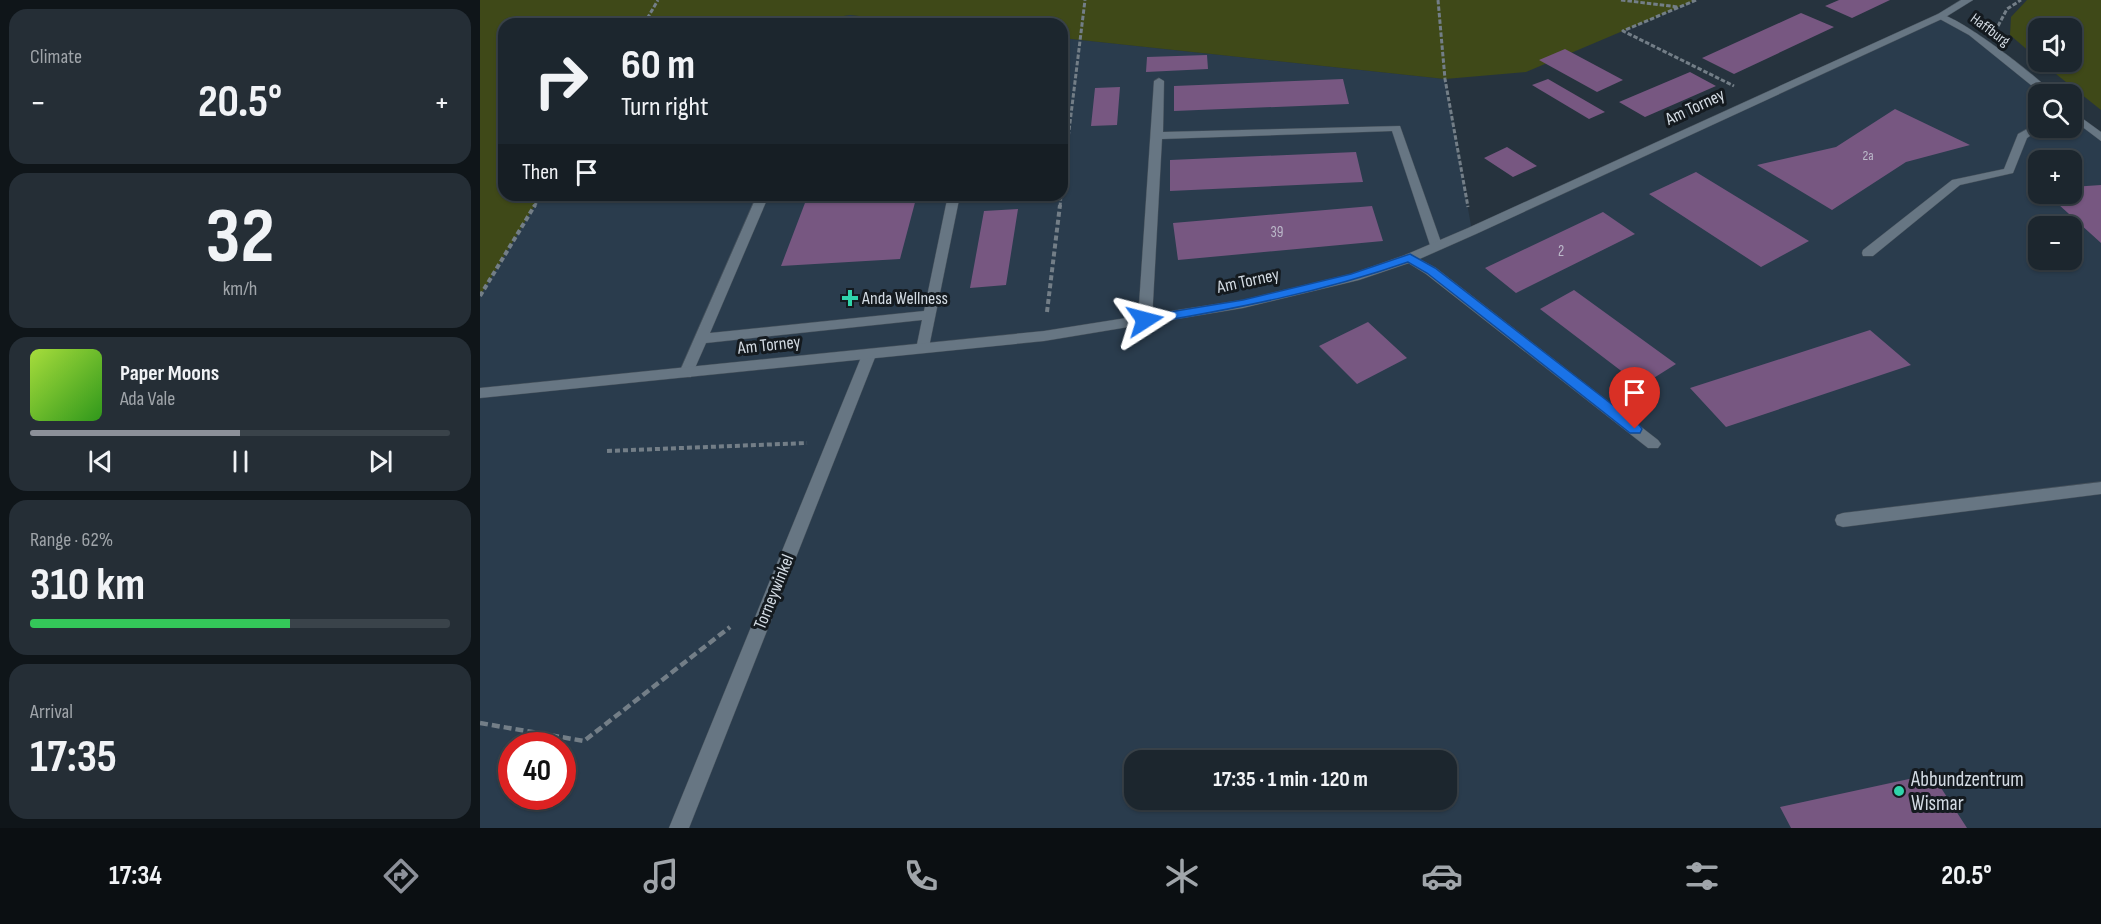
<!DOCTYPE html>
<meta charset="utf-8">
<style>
body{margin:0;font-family:"Sofia Sans Condensed",sans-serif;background:#252e36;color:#f1f3f6;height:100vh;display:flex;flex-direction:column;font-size:22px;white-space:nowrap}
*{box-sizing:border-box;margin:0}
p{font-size:20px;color:#a0a5aa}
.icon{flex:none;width:33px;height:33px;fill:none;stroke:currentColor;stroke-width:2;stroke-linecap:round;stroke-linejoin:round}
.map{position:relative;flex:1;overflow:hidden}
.drawer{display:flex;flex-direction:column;gap:9px;padding:9px;background:#0f1519;width:480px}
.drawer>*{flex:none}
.top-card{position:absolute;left:18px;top:18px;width:570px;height:183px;border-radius:18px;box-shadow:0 2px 4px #0004,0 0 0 2px #3a434a;background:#1c262e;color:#f1f3f6;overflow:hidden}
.tools{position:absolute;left:1548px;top:18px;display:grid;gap:12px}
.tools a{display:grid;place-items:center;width:54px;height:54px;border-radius:12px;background:#1c262e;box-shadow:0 2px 4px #0004,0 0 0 2px #3a434a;font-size:30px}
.speed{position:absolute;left:18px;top:732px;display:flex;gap:12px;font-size:30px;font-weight:700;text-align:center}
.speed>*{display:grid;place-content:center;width:78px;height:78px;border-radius:50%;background:#1c262e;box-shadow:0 2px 4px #0004,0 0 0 2px #3a434a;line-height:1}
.speed .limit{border:9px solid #d22;background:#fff;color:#111}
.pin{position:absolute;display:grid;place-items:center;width:51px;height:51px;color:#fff;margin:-62px -26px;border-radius:50% 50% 50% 0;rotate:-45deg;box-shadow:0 0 6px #0007}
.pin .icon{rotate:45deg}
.me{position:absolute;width:66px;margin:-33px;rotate:81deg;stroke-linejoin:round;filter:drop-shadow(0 0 4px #0008)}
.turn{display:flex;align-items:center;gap:21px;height:126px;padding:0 24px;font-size:27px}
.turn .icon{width:78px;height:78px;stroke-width:2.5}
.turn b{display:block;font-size:42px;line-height:51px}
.then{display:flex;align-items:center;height:57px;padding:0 24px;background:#0003;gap:12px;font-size:22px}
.big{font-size:45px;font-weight:700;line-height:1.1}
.drawer .tile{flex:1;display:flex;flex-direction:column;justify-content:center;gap:9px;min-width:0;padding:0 21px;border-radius:18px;background:#252e36}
.drawer .dial{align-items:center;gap:0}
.dial b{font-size:78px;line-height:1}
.song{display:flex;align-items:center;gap:18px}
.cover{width:72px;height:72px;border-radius:9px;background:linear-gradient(135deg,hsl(80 70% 55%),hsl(110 70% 35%))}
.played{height:6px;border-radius:3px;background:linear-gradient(90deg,#8c9099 50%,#3a434a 50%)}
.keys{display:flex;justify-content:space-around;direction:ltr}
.heat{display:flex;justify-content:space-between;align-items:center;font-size:33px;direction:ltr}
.charge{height:9px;border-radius:4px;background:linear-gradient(90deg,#34c759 62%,#3a434a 0)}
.trip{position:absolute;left:644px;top:750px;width:333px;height:60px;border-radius:18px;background:#1c262e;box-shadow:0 2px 4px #0004,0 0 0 2px #3a434a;font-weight:700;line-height:60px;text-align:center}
.tab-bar{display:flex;height:96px;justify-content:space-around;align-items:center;background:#0b0f12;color:#a0a5aa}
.tab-bar .icon{width:42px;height:42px}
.tab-bar .current{color:#8c9099}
.tab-bar b{font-size:27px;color:#f1f3f6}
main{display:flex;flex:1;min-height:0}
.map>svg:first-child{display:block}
.built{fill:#2a3c4d;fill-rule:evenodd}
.green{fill:#3f4918}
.building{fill:#775781}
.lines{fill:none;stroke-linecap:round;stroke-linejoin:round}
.service-casing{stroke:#45505a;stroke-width:1}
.minor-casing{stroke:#45505a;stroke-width:1}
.tertiary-casing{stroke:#45505a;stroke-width:1}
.path-far2{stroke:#737e87;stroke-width:3;stroke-dasharray:4.5 2;stroke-linecap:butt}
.path-far1{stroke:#737e87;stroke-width:4;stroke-dasharray:5 3;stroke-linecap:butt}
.path{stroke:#737e87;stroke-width:4.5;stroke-dasharray:8 4;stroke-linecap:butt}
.service{fill:#677683;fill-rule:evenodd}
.minor{fill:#677683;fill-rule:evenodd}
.tertiary{fill:#677683;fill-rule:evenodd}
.route{fill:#1a73e8;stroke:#114b97;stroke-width:1.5}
.poi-dot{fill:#30d4aa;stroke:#141a1f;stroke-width:2}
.labels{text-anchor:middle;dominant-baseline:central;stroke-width:6;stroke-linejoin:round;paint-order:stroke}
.far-number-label{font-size:14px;fill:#bcbaca}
.far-street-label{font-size:15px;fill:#d3dbe3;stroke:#141a1f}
.number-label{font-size:15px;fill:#bcbaca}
.street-label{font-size:18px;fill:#d3dbe3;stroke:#141a1f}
.poi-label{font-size:18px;fill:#d3dbe3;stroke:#141a1f;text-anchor:start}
.near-poi-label{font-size:21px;fill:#d3dbe3;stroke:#141a1f;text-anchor:start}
</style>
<main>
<section class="drawer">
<div class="tile"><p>Climate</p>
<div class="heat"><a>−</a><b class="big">20.5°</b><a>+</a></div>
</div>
<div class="tile dial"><b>32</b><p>km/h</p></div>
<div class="tile">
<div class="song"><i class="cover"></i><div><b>Paper Moons</b><p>Ada Vale</p></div></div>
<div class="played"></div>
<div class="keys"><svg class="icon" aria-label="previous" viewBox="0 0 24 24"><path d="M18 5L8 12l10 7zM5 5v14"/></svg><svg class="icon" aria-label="pause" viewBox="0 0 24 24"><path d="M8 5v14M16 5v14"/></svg><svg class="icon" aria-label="next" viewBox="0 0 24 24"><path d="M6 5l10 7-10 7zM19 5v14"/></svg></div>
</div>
<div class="tile"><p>Range · 62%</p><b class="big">310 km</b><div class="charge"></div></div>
<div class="tile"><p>Arrival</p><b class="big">17:35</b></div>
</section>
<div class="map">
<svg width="1621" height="828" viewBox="0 0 1621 828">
<rect width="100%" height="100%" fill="#26333e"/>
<!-- built -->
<path class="built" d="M370 15 453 24H313Z
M1461 16 1492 33 1568 94H1558V128H1592V114L1621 138V828H0V296L61 195H582V38L965 79 992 231ZM1558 160H1592V194H1558ZM1558 226H1592V260H1558ZM32 746H82V796H32ZM654 760H966V800H654Z"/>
<!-- green -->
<path class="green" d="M0 0H1216L1046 72 965 79 582 38V24H453L370 15 313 24H24V195H61L0 296Z
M1547 0H1621V110L1561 62H1592V28H1558V59L1530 35 1531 17Z"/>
<!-- building -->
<path class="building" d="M1359 0H1410L1372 18 1345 6Z
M1321 13 1354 27 1254 74 1222 58Z
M1085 49 1143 80 1117 92 1059 60Z
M727 55 728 69 666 72 667 57Z
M1210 72 1236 86 1165 117 1139 102Z
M863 79 869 104 694 111V86Z
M1068 79 1125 112 1109 119 1052 85Z
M640 87 637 125 611 126 615 88Z
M1415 109 1490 145 1426 162 1352 210 1277 165 1356 147Z
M1027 147 1057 166 1033 177 1004 158Z
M876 152 883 182 690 191V160Z
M1216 172 1329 241 1281 267 1169 194Z
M1621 185V243L1567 194H1592V187Z
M328 195H437L420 259 301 266Z
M892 206 903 241 698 260 693 223Z
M538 209 526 285 490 288 504 211Z
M1123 212 1155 234 1036 293 1005 268Z
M1094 290 1196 364 1161 386 1060 309Z
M888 322 927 358 877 384 839 346Z
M1390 330 1431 365 1246 427 1210 388Z
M1452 774 1487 828H1311L1300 807Z"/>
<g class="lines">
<!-- service casing -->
<g class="service-casing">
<path id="service" d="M679 78 684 81 683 132 920 126 962 245 956 249 950 245 912 131 682 139 672 320 665 325 660 323 658 320 674 81Z
M1558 123V128H1562L1547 138 1533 173 1480 185 1393 256H1383L1382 253 1383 250 1472 180 1524 169 1538 134Z
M277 195H289L230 333 444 311 468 195H480L448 352H438L436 349 442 320 226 343 211 377H201L199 373Z
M930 254 956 268 1178 440 1181 444 1178 448H1168L946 274 925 261 924 258 925 255Z
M1621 482V494L1363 527 1357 525 1355 520 1357 515 1363 513Z"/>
</g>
<!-- minor casing -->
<g class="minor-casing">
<path id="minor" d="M1458 14C1474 12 1563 80 1573 94H1562L1489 35 1458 18Z
M1592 111 1621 132V141L1592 119Z
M389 350 396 355 209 828H189L382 355Z"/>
</g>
<!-- tertiary casing -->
<g class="tertiary-casing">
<path id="tertiary" d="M1481 0H1493L1464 18 996 234 935 261 879 280 763 308 564 341 0 398V388L564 331 665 315 763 300 871 274 925 255 988 228 1458 14Z"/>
</g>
<!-- path-far2 -->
<path class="path-far2" d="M958 0 965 79 988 207
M1141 0 1198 7
M1216 0 1143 31 1254 86
M164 24 178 0
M1518 26 1527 9 1541 0
M582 188 605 0
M54 207 61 195
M580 207 581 195"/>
<!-- path-far1 -->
<path class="path-far1" d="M0 296 55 205
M567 312 580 205
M127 451 327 443"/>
<!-- path -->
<path class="path" d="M0 723 104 741 250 627"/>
<!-- service -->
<use href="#service" class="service"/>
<!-- minor -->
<use href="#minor" class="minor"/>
<!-- tertiary -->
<use href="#tertiary" class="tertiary"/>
</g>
<!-- route -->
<path class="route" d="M930 254 955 268 1160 426 1162 429 1160 433H1150L947 273 928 262C842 292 754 309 665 324L658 320 665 316 763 300 871 274Z"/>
<!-- markers -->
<g class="poi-dot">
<path d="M367 289h6v6h6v6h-6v6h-6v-6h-6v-6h6z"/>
<circle cx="1419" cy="791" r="6"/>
</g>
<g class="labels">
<!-- far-number labels -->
<g class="far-number-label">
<text x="1388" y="155">2a</text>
</g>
<!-- far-street labels -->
<g class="far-street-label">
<text transform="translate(1510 30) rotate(36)">Haffburg</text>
</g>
<!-- number labels -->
<g class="number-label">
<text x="797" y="232">39</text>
<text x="1081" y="251">2</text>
</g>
<!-- street labels -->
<g class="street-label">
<text transform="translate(1215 107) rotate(-25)">Am Torney</text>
<text transform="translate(768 281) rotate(-12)">Am Torney</text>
<text transform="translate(289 345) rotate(-6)">Am Torney</text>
<text transform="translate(294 592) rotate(-68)">Torneywinkel</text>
</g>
<!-- poi labels -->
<g class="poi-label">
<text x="382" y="298">Anda Wellness</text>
</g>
<!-- near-poi labels -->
<g class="near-poi-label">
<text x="1431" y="779">Abbundzentrum<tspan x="1431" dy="24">Wismar</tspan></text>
</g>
</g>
</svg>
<div class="tools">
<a><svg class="icon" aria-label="sound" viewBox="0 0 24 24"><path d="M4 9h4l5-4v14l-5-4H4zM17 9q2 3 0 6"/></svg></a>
<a><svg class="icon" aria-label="search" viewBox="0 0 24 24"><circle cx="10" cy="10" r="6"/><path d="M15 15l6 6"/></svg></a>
<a>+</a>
<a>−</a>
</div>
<div class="speed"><div class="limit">40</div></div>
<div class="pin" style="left:1155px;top:429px;background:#d93025"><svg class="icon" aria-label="arrive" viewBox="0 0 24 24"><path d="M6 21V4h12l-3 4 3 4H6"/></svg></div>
<svg class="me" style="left:665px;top:320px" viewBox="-20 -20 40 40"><path d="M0-17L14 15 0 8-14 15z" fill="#1a73e8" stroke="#fff" stroke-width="4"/></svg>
<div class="trip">17:35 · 1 min · 120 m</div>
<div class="top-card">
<div class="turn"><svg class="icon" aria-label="right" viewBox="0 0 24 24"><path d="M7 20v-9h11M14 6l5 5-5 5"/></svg><div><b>60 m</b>Turn right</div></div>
<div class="then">Then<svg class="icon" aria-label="arrive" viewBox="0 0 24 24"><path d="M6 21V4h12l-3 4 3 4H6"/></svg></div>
</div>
</div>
</main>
<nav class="tab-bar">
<b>17:34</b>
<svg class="icon current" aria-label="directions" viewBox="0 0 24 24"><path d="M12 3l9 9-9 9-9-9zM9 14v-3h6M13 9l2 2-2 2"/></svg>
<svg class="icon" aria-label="music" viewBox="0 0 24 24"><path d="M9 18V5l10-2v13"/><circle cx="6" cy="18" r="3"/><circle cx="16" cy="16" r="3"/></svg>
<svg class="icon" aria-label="phone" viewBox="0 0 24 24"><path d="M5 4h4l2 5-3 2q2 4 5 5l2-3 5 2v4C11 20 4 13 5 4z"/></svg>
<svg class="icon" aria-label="climate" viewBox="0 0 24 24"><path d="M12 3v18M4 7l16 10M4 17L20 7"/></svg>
<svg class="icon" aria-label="car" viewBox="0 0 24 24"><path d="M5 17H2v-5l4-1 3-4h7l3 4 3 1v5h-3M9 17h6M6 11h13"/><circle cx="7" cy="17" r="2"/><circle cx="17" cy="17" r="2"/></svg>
<svg class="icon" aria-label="filters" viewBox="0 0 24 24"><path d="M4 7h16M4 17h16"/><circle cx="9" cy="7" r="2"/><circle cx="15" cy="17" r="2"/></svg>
<b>20.5°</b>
</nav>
